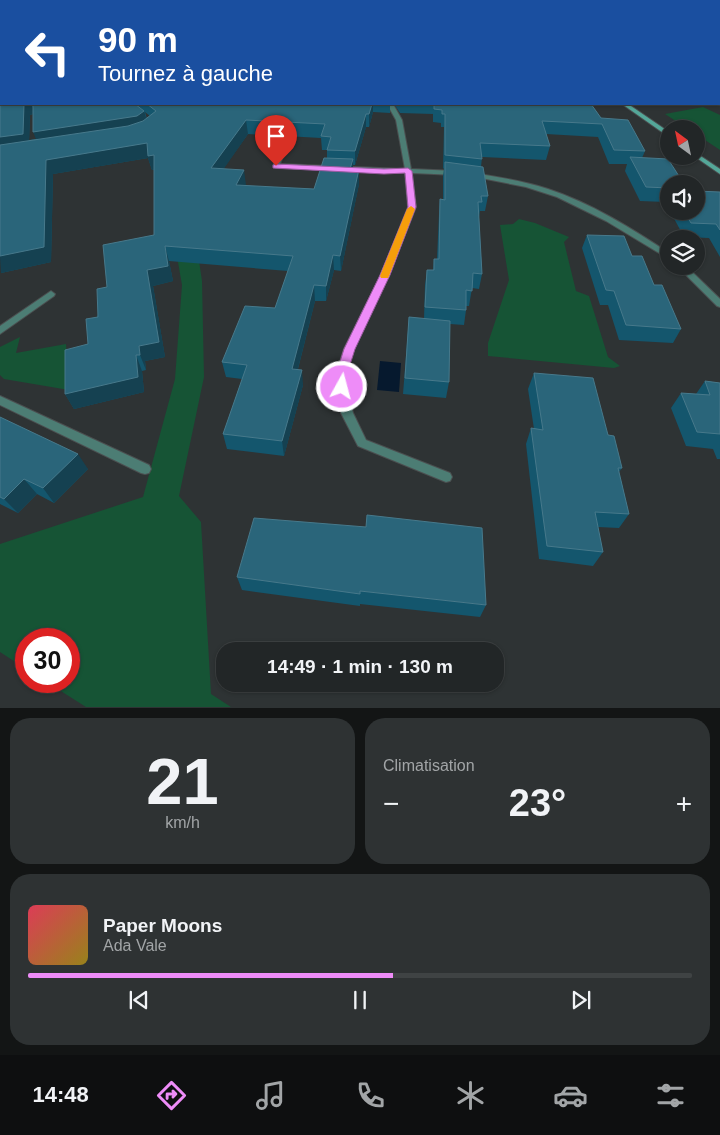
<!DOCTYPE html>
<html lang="fr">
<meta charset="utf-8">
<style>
body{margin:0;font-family:Arial,sans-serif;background:#2e3233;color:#f1f3f6;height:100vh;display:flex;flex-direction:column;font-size:19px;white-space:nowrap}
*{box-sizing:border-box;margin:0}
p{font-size:16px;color:#a2a5a7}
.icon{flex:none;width:28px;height:28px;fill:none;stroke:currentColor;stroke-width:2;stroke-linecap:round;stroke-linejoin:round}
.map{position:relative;height:708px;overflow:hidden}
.drawer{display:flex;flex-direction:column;gap:10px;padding:10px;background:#131515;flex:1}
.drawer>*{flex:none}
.guide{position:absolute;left:0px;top:0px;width:720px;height:105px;box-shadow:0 1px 4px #0004,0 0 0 1px #3f4344;background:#1a4fa0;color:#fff;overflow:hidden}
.needle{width:32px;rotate:327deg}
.tools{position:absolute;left:660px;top:120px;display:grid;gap:10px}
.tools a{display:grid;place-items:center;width:45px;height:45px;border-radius:50%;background:#222627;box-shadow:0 1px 4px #0004,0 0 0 1px #3f4344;font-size:25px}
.speed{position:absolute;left:15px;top:628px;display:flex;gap:10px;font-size:25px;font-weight:700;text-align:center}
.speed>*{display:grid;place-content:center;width:65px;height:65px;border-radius:50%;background:#222627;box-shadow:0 1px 4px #0004,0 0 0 1px #3f4344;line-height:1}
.speed .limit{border:8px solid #d22;background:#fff;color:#111}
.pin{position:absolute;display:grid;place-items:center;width:42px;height:42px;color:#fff;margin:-51px -21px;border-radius:50% 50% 50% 0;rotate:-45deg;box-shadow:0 0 5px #0007}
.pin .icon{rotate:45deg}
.me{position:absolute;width:55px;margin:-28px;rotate:7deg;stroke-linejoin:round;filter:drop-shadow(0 0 4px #0008)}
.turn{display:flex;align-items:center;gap:18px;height:105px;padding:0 15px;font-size:22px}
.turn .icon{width:65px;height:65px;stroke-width:2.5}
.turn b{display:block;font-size:35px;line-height:42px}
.big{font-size:38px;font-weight:700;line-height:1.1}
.drawer .card{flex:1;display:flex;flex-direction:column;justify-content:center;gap:8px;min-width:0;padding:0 18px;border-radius:20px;background:#2e3233}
.drawer .dial{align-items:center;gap:0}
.dial b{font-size:65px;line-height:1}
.song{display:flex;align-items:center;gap:15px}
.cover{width:60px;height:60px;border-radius:8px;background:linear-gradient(135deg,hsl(350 70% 55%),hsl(50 70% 35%))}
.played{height:5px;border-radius:2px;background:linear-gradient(90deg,#ee8cf8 55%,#3f4344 55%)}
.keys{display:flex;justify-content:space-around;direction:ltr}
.heat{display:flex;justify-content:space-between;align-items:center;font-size:28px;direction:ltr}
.drawer .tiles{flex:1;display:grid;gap:10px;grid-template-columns:1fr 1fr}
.card:last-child{grid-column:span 2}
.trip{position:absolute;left:216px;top:642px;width:288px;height:50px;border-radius:20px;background:#222627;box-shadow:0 1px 4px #0004,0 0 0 1px #3f4344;font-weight:700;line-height:50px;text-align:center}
.dock{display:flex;height:80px;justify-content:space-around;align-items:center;background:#0e0f10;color:#a2a5a7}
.dock .icon{width:35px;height:35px}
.dock .on{color:#ee8cf8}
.dock b{font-size:22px;color:#f1f3f6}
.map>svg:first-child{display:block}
.green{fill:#165435}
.water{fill:#06192e}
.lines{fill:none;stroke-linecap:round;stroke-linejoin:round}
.minor-casing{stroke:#4b4f50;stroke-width:2}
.secondary-casing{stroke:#4b4f50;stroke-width:2}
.minor{fill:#4c7d74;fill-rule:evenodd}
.secondary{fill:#54a799;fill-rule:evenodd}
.wall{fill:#14566d;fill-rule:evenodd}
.shaded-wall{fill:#154151}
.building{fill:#2a657a;stroke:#47798b}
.route{fill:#ee8cf8;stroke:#9b5ba1}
.slow{fill:#f59e0b}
</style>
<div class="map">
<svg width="720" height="708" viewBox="0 0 720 708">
<rect width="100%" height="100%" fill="#2e3334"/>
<!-- green -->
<path class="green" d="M703 107 720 115V150L696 134V129H688L665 114Z
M519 219 535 223 569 237 564 242 576 291 589 296 608 357 620 366 614 368 488 356V343L509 280 500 225 513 224Z
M194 227 202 281 204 377 179 496 201 522 211 694 231 707H86L45 681H69V639H26V669L0 652V544L143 497 175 379 182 285 175 245Z
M20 337 16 353 66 344 69 390 4 379 0 375V347Z"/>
<!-- water -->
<path class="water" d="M380 361 401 363 399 392 377 390Z"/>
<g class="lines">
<!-- minor casing -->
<g class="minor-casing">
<path id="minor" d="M387 104H393L402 120 411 169 456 171 459 173 456 175 412 173 416 207 389 275 354 349 348 368 347 387 353 413 366 440 450 473 452 477 450 481 446 482 358 446 341 413 337 387 338 368 344 349 381 275 408 207 405 173 276 168 273 166 280 149 283 147 286 149 280 164 405 169 396 120Z
M473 173C498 177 524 181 548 189 591 203 631 228 669 253V259L606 221 557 197 526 187 471 176 470 175Z
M677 266H686L720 299V307L717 306Z
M51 291 55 294 54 296 0 334V326Z
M0 396 149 465 151 469 149 473 145 474 141 473 0 405Z"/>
</g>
<!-- secondary casing -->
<g class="secondary-casing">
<path id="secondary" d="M622 104H628L669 132V137Z
M696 153 720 169V174L694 156H696Z"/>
</g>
<!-- minor -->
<use href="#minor" class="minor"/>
<!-- secondary -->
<use href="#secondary" class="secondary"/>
</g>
<!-- wall -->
<path class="wall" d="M0 0H683L686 1H1V104H390V113L373 112 369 127H366L355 165H353V169H359V184L341 271 334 270 326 301H315L298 369 303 385 284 456 227 449 223 434 242 379 226 377 222 362 275 308 288 271 169 261 173 281 153 286 165 357 145 361 146 370 142 371 144 392 74 409 65 394 88 344 107 287 154 235V170H152L148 158 53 174 51 262 1 273ZM145 112 150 116 147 119ZM33 114 36 139 29 140 30 115ZM248 134 321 138 322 150H327V158L314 189 246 186V185L223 169Z
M719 8H720V97L719 96Z
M394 104H591L601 118 645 151 642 158 669 184V209L666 203V202L640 201 625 171 627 164H609L598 137 546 134 550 146 546 160 482 157 481 167 488 196 485 211H480L479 217 482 274 479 289 472 288 469 306H466V310L464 325 450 324 449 382 446 398 403 394 409 317 424 319 425 285 427 270H433L434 259H437L439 214 440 199 443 200V176L444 169 443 168 444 127H441V123L433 122V114L400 113Z
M720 192V257L709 238 684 237 670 211H696Z
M587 235 632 256 654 285 681 329 673 343 619 340 608 305H600L582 248Z
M534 373 608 435 622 468 619 472 629 514 619 528 598 527 603 552 593 566 539 559 526 444 531 428 534 429 528 389Z
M705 381 720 383V459H717L713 449 686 446 671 408 681 393 696 394Z
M0 417 88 469 54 503 37 494 18 513 0 504Z
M237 577 486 605 480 617 360 604V606L242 590Z"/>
<!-- shaded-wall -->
<path class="shaded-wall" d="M24 104H31L35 113 30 115 29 147 0 152V137Z
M372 104H373V112L369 127V114Z
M144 111 148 124 39 146 33 132Z
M366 114V127L355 165V151Z
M246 120 248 134 214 183 211 168Z
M147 143 154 155 158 169 152 170 148 158 53 174 51 262 1 273 0 256 46 160Z
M353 159V173L350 169Z
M359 169V184L341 271 340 256Z
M244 170 246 185 239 200 236 185Z
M165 246 169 261 173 281 153 286 165 357 145 361 146 370 140 355 139 346 147 270Z
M333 255 334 270 326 301V286Z
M314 285 315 301 294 384 292 369Z
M136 355 142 371 144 392 74 409 65 394Z
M302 370 303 385 284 456 282 441Z
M78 454 88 469 54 503 43 488Z
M24 479 37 494 18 513 4 499Z"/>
<!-- building -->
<path class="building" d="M0 0H515V1H1V104H24L23 134 0 137Z
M520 0H683L686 1H523Z
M719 8H720V82L719 81Z
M33 104H135L144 111 137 116 33 132Z
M147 104H372L369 114H366L355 151 327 150 331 137 321 136 325 124 246 120 211 168 244 170 236 185 314 189 324 158 353 159 350 169H359L340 256 333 255 326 286 314 285 292 369 302 370 282 441 223 434 247 365 222 362 245 306 275 308 293 256 165 246 168 266 147 270 159 342 139 346 140 355H136L138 377 65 394V350L88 344 86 319 98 317 97 289 107 287 103 245 154 235V155L148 156 147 143 46 160 44 247 0 256V145L128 126 143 121 156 111Z
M434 104H591L601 118 628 120 645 151 614 150 602 124 542 121 550 146 480 143 482 159 445 155V114H442V110L434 109Z
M630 157 668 159 684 184H669V188L646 187Z
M445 162 483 167 488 196H481L482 202H478L482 274 473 273 472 291 466 290V310L425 307 427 270H434V259H439L440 199 445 200Z
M696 191 720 192V230L716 224 691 223 684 211H696Z
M587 235 624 236 632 256H642L654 285H662L681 329 626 325 614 291 606 290Z
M409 317 450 321 449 382 405 378Z
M534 373 593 378 608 435 614 436 622 468H618L629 514 595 512 603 552 547 546 531 428 543 430Z
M705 381 720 383V434L697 432 681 393 710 395Z
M0 417 78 454 43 488 24 479 4 499 0 497Z
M367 515 482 528 486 605 360 591V594L237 577 254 518 366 527Z"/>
<!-- route -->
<path class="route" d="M276 164 384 169 408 168 412 171 416 207 390 275 355 349 349 368 347 390H338L336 387 338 368 344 349 380 275 408 207 405 173 384 174 273 168V165Z"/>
<!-- slow -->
<path class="slow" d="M411 206 415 209 389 276 388 278H381L380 276 407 209Z"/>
</svg>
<div class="tools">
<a><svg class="needle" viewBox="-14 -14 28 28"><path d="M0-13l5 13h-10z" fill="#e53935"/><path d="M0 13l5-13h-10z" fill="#a2a5a7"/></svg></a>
<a><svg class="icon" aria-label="sound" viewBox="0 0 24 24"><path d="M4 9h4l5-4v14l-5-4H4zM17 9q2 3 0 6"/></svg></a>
<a><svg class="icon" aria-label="layers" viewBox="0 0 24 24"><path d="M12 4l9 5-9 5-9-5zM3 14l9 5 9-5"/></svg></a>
</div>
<div class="speed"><div class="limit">30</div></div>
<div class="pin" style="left:276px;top:166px;background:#d93025"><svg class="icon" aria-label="arrive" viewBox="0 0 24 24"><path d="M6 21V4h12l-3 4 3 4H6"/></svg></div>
<svg class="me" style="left:342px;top:387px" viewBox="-20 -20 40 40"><circle r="17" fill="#ee8cf8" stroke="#fff" stroke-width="3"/><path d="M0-11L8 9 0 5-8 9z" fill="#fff"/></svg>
<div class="trip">14:49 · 1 min · 130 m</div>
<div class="guide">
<div class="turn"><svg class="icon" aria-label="left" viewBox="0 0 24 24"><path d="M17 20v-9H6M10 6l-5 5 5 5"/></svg><div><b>90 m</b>Tournez à gauche</div></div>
</div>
</div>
<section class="drawer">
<div class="tiles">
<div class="card dial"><b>21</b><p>km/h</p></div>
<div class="card"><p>Climatisation</p>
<div class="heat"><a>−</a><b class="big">23°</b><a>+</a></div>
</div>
<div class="card">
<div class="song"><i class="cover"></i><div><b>Paper Moons</b><p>Ada Vale</p></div></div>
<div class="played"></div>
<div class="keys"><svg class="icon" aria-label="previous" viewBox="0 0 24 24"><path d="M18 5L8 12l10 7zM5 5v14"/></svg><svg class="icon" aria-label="pause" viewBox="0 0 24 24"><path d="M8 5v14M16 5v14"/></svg><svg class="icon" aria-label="next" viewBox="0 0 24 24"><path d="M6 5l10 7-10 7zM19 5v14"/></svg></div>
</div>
</div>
</section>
<nav class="dock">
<b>14:48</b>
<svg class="icon on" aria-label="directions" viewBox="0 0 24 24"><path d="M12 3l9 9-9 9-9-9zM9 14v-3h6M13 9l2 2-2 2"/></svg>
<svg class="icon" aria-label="music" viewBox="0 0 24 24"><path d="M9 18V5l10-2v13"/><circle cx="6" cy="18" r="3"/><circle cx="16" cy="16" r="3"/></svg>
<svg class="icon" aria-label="phone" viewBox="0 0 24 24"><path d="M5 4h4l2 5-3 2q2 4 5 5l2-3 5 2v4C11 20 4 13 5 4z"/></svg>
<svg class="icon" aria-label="climate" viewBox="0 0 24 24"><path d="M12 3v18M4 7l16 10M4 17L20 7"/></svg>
<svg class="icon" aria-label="car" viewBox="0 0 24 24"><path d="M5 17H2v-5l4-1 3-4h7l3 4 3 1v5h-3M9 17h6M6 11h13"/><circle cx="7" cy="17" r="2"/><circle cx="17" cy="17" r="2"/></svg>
<svg class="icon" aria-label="filters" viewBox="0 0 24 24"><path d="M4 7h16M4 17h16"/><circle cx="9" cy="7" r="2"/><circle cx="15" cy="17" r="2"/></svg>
</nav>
